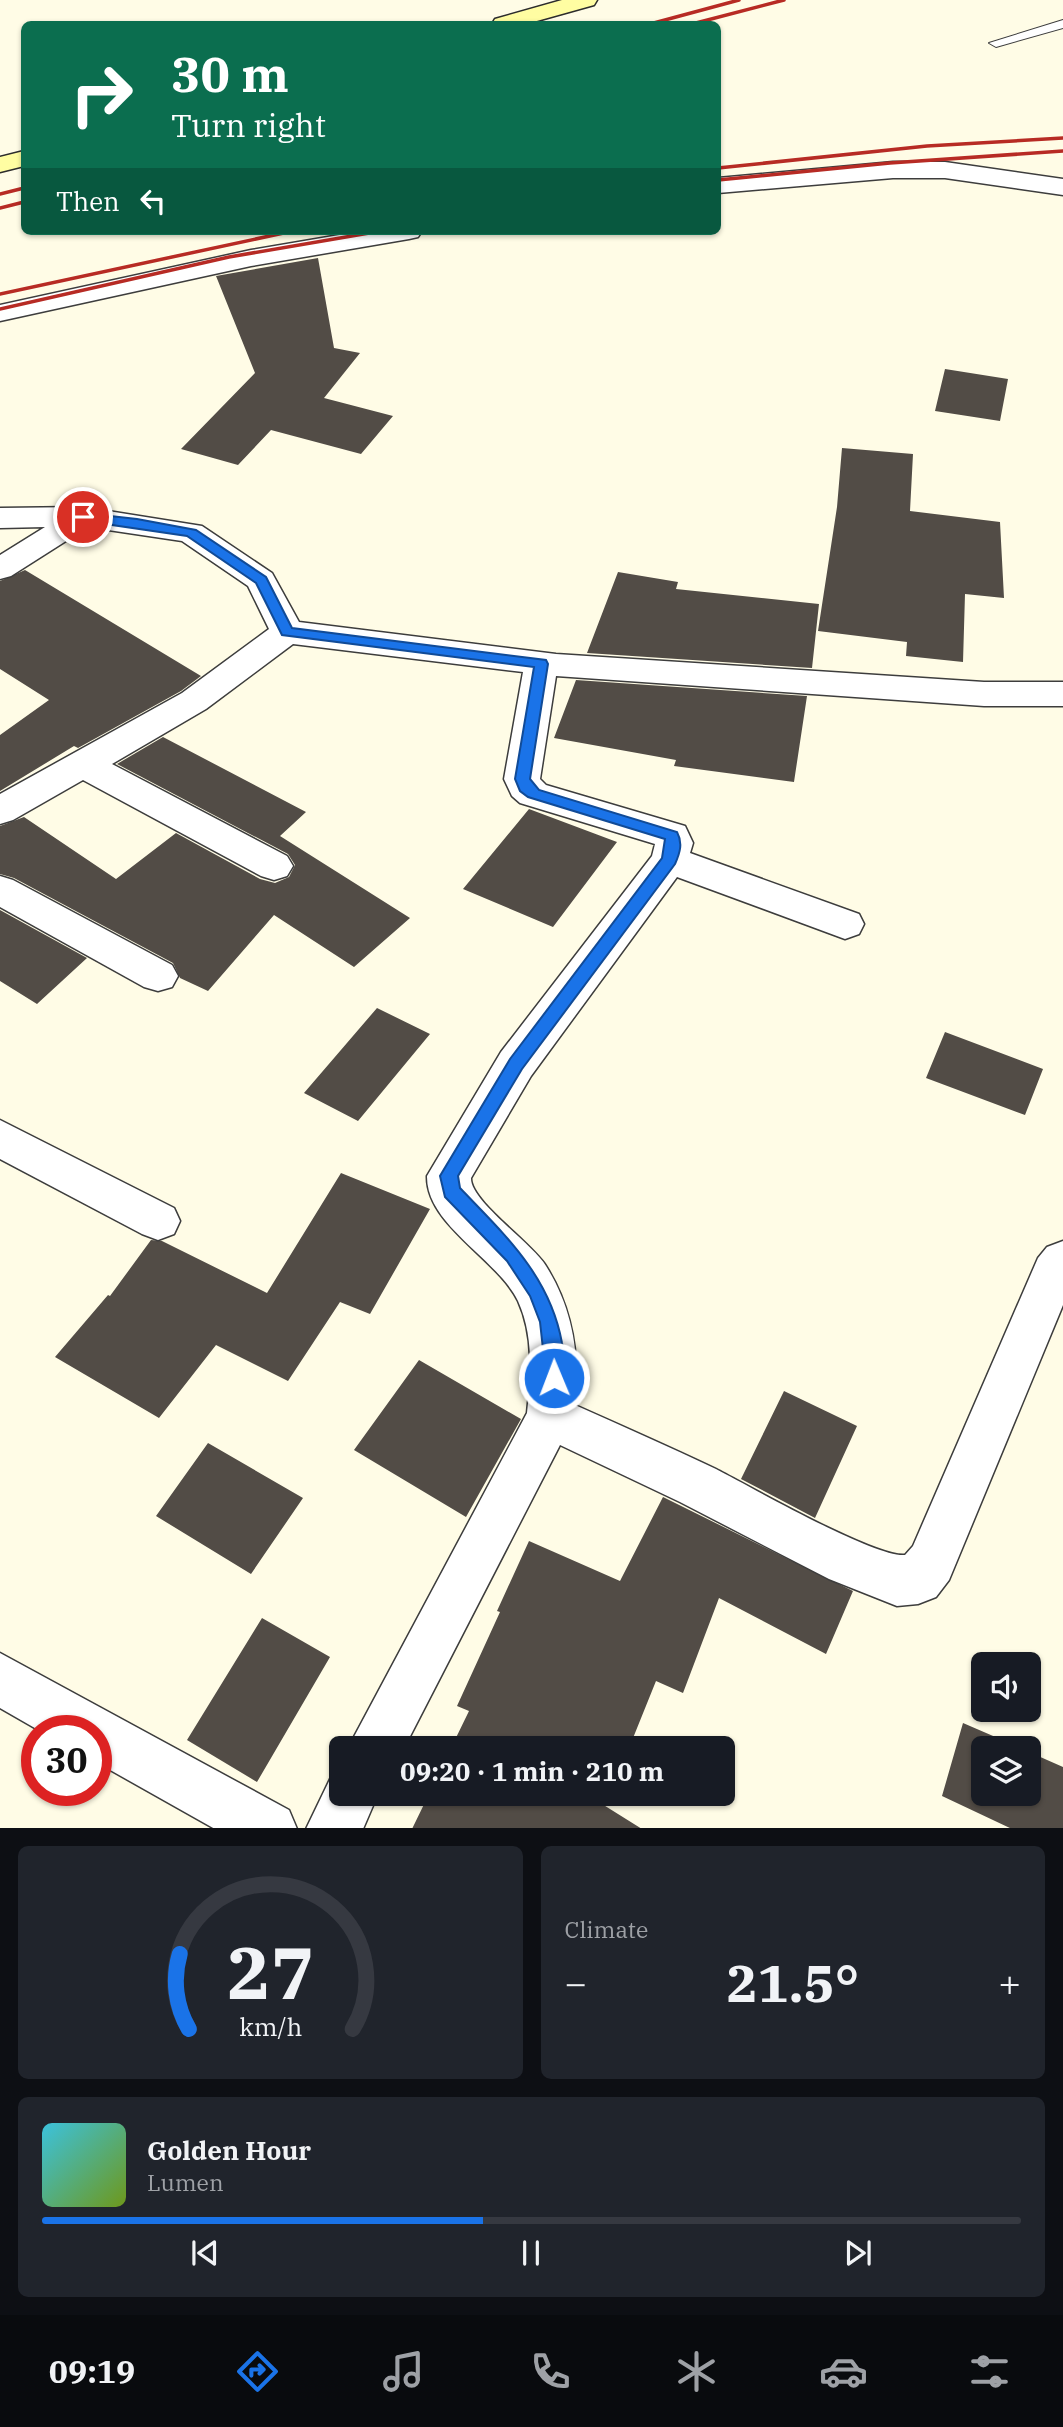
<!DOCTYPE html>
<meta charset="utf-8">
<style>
body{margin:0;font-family:"IBM Plex Serif",serif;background:#20242c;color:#f1f3f6;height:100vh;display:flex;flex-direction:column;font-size:26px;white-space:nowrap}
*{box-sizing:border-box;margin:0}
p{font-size:23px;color:#9ea1a6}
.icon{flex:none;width:38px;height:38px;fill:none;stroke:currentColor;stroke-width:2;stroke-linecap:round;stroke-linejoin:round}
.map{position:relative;height:1828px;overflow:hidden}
.side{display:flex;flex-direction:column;gap:18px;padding:18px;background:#0d0f14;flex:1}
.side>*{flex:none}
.top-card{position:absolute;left:21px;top:21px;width:700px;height:214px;border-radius:10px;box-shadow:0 2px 5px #0004;background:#0b6e4f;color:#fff;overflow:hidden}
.tools{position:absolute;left:971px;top:1652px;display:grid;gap:14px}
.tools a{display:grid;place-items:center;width:70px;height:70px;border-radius:10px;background:#171b24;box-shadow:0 2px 5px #0004;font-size:35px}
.speed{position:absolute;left:21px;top:1715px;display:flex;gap:14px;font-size:35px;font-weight:700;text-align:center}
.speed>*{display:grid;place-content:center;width:91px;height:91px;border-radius:50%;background:#171b24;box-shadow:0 2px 5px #0004;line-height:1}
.speed .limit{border:10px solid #d22;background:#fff;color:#111}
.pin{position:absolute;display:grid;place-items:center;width:60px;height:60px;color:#fff;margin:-30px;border:4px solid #fff;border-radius:50%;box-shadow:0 2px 7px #0007}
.me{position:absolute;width:77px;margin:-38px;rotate:359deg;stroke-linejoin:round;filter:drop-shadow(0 0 5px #0008)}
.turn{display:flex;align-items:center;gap:24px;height:147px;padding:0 35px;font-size:32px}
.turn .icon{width:91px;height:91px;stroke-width:2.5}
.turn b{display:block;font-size:49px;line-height:60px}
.then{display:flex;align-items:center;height:66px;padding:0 35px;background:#0003;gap:14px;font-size:26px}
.big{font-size:52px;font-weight:700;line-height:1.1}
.side .widget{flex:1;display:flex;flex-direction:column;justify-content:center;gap:10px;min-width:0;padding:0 24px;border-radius:10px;background:#20242c}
.side .dial{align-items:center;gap:0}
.dial svg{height:182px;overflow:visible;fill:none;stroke:#363941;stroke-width:7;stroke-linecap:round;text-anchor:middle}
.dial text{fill:#f1f3f6;stroke:none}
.song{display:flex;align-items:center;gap:21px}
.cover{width:84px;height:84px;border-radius:10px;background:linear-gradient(135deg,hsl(190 70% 55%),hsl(80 70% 35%))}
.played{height:7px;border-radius:4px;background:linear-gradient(90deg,#1a73e8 45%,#363941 45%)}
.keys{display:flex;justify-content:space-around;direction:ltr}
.heat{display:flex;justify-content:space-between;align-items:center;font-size:38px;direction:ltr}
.side .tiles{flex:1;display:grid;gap:18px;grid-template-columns:1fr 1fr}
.widget:last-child{grid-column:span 2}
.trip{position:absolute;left:329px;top:1736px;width:406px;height:70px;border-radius:10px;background:#171b24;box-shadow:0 2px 5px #0004;font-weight:700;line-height:70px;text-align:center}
.dock{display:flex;height:112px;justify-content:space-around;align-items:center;background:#090b0e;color:#9ea1a6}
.dock .icon{width:49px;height:49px}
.dock .active{color:#1a73e8}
.dock b{font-size:32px;color:#f1f3f6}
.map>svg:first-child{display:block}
.building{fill:#524c46}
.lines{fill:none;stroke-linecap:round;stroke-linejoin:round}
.lane-casing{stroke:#3d3d3d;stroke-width:2}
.street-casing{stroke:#3d3d3d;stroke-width:3}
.secondary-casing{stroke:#2c2c2c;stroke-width:3}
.lane{fill:#fff;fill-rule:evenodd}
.street{fill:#fff;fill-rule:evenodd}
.secondary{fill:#fffda2;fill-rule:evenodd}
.rail{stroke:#b72b24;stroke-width:3.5}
.route{fill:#1a73e8;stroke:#114b97;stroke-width:2}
</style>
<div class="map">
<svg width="1063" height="1829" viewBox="0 0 1063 1829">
<rect width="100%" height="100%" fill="#fffce6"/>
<!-- building -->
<path class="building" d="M318 258 334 348 360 353 324 398 393 416 361 454 271 430 238 465 181 449 255 373 216 276Z
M945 369 1008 379 1000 421 935 411Z
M842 448 913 454 910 511 1000 522 1004 598 965 594 963 662 906 656 907 642 818 631 837 507Z
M25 570 201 676 181 691 78 748 74 746 0 791V735L49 700 0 669V581Z
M618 572 678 582 676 589 819 604 812 668 587 653Z
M576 680 807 696 794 782 674 766 676 760 554 738Z
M163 737 306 812 280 836 410 918 354 967 274 915 208 991 180 978 173 963 14 878 0 874V826L24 817 116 879 176 833 260 879 275 883 289 877 295 865 288 854 117 764Z
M529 809 617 842 553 927 463 889Z
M0 910 87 958 37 1004 0 981Z
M377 1008 430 1034 358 1121 304 1093Z
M945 1032 1043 1069 1025 1115 926 1078Z
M341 1173 430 1209 370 1314 340 1302 288 1381 216 1345 159 1418 55 1357 108 1295 110 1296 151 1240 162 1241 267 1293Z
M419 1360 521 1419 466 1517 354 1450Z
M784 1391 857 1426 815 1518 741 1479Z
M208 1443 303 1498 251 1574 156 1516Z
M663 1497 853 1591 826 1654 719 1598 683 1693 656 1681 629 1748H451L469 1711 457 1706 500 1612 497 1611 529 1541 620 1581Z
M262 1618 330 1657 257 1782 187 1740Z
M963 1723 1021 1748H984V1794H1029V1752L1063 1767V1829H1012L942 1796Z
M429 1794H586L642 1829H412Z"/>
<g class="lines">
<!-- lane casing -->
<g class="lane-casing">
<path id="lane" d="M1063 20V28L996 47 989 43Z"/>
</g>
<!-- street casing -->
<g class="street-casing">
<path id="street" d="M893 162H945L1063 179V195L945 178H893L718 193V178Z
M363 231H422L418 237 409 239 251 266 0 321V305L251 250Z
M83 507 202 526 272 573 299 622 556 654 984 682H1063V706H984L556 676 540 779 546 785 685 826 693 843 690 853 859 914 864 924 859 934 845 939 677 877 531 1076 471 1178C470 1201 532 1243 546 1266 573 1309 580 1355 575 1405 622 1426 670 1447 716 1469 751 1487 875 1558 905 1555L913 1546 1038 1258 1047 1247 1063 1241V1305L949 1580 936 1597 918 1604 897 1606 829 1579 680 1502 560 1445 404 1748H348L527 1413C531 1376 534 1336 518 1301 498 1259 426 1225 427 1176L501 1052 652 856 655 844 520 803 512 796 504 779 523 672 293 644 206 709 112 764 287 856 293 866 287 876 274 880 261 876 83 780 13 820 0 824V794L182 693 269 629 248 586 182 541 88 527 11 576 0 579V555L45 527 0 528V508Z
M0 876 13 880 172 965 178 976 172 987 158 991 144 987 0 907Z
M0 1120 174 1208 180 1221 174 1234 158 1240 142 1234 0 1159Z
M0 1653 289 1810 297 1829H215L96 1762V1731H40L0 1708Z
M341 1771V1794H378L363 1829H306L332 1775Z"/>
</g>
<!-- secondary casing -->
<g class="secondary-casing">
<path id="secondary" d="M562 0H597L594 5 526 24H492L495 19Z
M24 151V166L0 172V157Z"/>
</g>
<!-- lane -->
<use href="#lane" class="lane"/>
<!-- street -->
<use href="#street" class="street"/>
<!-- secondary -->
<use href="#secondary" class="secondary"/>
<!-- rail -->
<path class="rail" d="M650 24 739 0
M692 24 784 0
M718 168 927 146 1063 138
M718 180 890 163 1063 151
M0 194 24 188
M0 208 24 202
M0 294 293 231
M0 309 229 257 381 231"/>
</g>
<!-- route -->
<path class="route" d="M83 513 137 519 196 530 266 577 292 628 546 660 548 664 530 779 539 790 677 832C683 843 680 853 675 864L522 1069 458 1176 460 1188C505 1235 550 1276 562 1343 565 1357 567 1371 561 1385L554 1387 547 1385 540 1322 530 1296 507 1261 445 1197 440 1176 510 1059 662 858 665 839 528 797 520 791 515 779 534 667 282 635 256 583 187 536 78 520 76 517Z"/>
</svg>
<div class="tools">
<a><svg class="icon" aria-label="sound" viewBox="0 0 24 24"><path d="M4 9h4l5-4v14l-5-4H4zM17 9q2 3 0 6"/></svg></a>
<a><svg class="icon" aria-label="layers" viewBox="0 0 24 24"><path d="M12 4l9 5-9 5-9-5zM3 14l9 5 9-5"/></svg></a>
</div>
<div class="speed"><div class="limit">30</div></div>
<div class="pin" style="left:83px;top:517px;background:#d93025"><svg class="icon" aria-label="arrive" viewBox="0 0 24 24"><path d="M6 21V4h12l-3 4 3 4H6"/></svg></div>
<svg class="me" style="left:554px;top:1378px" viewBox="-20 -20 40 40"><circle r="17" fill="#1a73e8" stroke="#fff" stroke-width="3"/><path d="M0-11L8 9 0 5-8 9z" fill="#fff"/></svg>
<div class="trip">09:20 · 1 min · 210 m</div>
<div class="top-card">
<div class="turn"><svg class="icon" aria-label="right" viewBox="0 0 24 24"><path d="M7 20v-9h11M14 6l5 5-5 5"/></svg><div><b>30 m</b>Turn right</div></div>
<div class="then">Then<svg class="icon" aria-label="left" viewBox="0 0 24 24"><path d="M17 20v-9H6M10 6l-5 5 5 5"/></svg></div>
</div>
</div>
<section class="side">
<div class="tiles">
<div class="widget dial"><svg viewBox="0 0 100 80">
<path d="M14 69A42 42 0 1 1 86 69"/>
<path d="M14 69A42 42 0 0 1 10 36" stroke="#1a73e8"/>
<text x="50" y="56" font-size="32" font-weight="700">27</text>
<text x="50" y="72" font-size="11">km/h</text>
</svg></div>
<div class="widget"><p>Climate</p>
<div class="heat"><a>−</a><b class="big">21.5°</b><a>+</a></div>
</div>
<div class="widget">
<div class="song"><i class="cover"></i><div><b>Golden Hour</b><p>Lumen</p></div></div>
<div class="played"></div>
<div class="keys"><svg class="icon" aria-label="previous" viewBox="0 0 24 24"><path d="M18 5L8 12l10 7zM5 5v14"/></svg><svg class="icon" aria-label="pause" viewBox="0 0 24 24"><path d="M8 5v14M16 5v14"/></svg><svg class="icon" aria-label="next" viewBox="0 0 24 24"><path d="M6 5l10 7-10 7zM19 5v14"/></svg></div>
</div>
</div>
</section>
<nav class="dock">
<b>09:19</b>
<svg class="icon active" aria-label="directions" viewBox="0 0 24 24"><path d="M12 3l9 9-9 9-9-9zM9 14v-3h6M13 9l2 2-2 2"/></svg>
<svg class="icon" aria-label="music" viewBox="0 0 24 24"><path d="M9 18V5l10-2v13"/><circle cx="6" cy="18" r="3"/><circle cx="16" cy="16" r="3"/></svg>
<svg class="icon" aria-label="phone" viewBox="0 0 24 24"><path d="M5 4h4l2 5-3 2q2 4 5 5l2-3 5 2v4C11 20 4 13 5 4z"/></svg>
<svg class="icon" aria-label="climate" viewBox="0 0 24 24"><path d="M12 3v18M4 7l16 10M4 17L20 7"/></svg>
<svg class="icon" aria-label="car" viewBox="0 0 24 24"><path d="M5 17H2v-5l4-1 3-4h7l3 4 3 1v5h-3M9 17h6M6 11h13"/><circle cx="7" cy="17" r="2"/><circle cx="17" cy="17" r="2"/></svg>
<svg class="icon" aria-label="filters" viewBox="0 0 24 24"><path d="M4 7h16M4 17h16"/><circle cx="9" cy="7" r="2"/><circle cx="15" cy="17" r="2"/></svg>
</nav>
